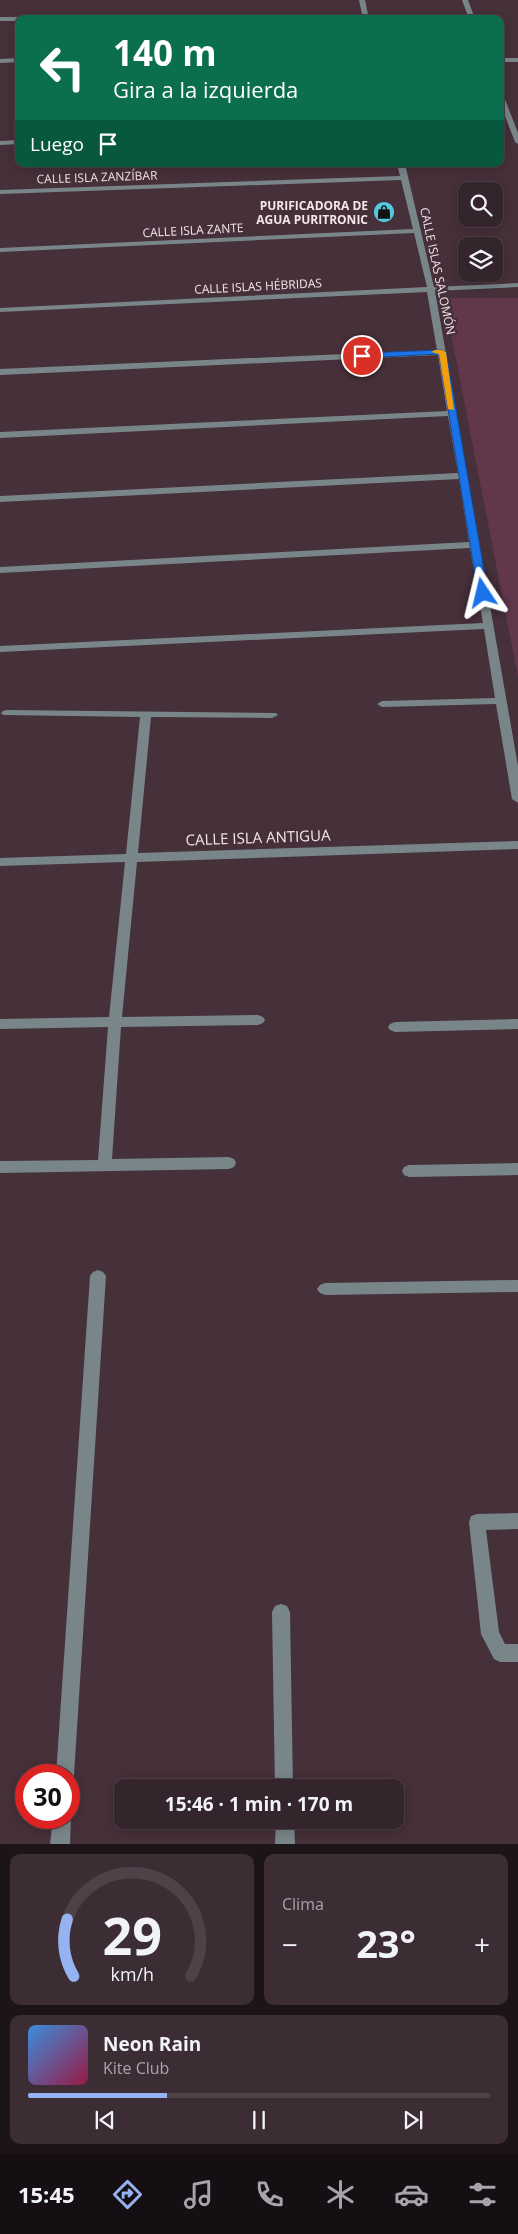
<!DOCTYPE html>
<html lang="es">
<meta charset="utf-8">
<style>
body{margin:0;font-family:"Open Sans",sans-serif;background:#3c2c34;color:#f1f3f6;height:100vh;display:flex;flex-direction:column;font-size:19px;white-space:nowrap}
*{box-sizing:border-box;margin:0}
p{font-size:16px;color:#a9a4a9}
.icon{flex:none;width:28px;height:28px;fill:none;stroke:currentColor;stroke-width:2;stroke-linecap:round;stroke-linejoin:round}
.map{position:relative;height:1844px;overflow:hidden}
.side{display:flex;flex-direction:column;gap:10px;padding:10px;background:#1d1418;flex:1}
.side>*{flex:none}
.top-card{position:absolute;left:15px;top:15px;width:489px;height:152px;border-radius:10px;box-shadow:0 2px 12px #0003,0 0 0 1px #4e4148;background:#0b6e4f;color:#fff;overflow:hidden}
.controls{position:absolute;left:458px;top:182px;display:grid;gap:10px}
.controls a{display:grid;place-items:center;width:45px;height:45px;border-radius:10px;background:#34242c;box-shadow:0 2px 12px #0003,0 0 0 1px #4e4148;font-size:25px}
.speed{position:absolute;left:15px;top:1764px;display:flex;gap:10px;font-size:25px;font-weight:700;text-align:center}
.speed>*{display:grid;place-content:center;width:65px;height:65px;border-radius:50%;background:#34242c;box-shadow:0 2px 12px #0003,0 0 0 1px #4e4148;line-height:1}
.speed .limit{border:8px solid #d22;background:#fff;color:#111}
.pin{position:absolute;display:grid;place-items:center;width:42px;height:42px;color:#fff;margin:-21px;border:2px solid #fff;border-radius:50%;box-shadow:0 1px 5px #0007}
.me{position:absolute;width:55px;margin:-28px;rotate:350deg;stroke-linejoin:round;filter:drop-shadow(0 0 4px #0008)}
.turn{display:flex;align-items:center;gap:18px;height:105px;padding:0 15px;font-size:22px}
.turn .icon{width:65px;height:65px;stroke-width:2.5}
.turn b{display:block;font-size:35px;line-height:42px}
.then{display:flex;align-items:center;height:48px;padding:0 15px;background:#0003;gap:10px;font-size:19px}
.big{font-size:38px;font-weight:700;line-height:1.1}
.side .tile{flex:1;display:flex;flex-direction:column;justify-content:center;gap:8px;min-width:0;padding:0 18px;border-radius:10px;background:#3c2c34}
.side .dial{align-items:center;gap:0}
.dial svg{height:130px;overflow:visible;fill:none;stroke:#4e4148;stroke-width:7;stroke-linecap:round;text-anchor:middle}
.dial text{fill:#f1f3f6;stroke:none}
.song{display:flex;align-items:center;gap:15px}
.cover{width:60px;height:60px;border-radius:8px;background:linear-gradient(135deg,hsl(210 70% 55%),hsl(340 70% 35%))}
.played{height:5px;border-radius:2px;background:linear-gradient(90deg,#95b2f1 30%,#4e4148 30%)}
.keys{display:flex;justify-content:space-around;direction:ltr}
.heat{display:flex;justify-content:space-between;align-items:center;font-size:28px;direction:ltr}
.side .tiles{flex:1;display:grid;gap:10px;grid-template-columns:1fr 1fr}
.tile:last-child{grid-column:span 2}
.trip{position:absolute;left:114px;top:1779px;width:290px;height:50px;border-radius:10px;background:#34242c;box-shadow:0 2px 12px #0003,0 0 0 1px #4e4148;font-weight:700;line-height:50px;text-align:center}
.dock{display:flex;height:80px;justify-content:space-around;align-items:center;background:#150e12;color:#a9a4a9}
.dock .icon{width:35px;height:35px}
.dock .active{color:#95b2f1}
.dock b{font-size:22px;color:#f1f3f6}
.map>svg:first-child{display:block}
.green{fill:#62374c}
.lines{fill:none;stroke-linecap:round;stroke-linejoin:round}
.minor{fill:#798689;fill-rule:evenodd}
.route{fill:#1a73e8;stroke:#114b97}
.slow{fill:#f59e0b}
.labels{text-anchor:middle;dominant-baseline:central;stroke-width:5;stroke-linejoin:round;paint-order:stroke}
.far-street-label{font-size:12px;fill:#f4e5eb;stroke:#46303a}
.far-poi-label{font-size:12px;font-weight:bold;fill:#f4e5eb;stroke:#46303a;text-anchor:end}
.street-label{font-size:15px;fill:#f4e5eb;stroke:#46303a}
</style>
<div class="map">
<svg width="518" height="1844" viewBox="0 0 518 1844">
<rect width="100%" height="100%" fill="#46303a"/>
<!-- green -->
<path class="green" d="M444 298H518V677Z"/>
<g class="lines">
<!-- minor -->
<path class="minor" d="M359 0H365L369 19H19V21H0V17L362 14Z
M462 0H468L475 19H469Z
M19 58V62L0 63V59Z
M500 58H518V62H500Z
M500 92 503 94 518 133V144L515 142 500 103Z
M19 140V144L0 145V141Z
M397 164H405L434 287 518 283V287L435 291 518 766V803L512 799 496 704 382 707 377 704 382 701 495 698 484 629 0 652V646L483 623 470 548 0 573V567L469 542 459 479 0 502V496L458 473 448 416 0 438V432L447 411 438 355 0 375V369L437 350 427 292 0 312V308L427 287 414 233 0 252V248L413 229 401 180 0 194V190L400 176Z
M7 710 276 713 278 715 272 718 151 717 138 853 518 841V849L137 862 122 1017 258 1015 263 1017 265 1020 263 1023 258 1025 121 1027 112 1159 229 1157 234 1159 236 1163 234 1167 229 1169 0 1173V1161L98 1160 108 1027 0 1029V1019L109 1017 125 862 0 866V858L126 854 140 717 3 715 1 713 3 711Z
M518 1019V1029L395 1032 390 1030 388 1027 390 1024 395 1022Z
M518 1163V1175L409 1177 404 1175 402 1171 404 1167 409 1165Z
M98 1270 103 1272 106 1276 74 1775 72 1782 69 1783V1775H56L90 1276 93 1272Z
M518 1280V1292L325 1295 320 1293 317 1289 320 1285 325 1283Z
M518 1513V1529L486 1530 499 1632 505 1644H518V1662H500L494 1659 481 1634 469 1522 471 1516 477 1514Z
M281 1604 287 1606 290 1612 293 1788H275L272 1612 275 1606Z
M69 1812 71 1818 70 1844H50L53 1818H69Z
M276 1820H294L295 1844H275Z"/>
</g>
<!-- route -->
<path class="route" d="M442 350 446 352 488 593 483 596 478 593 439 354 362 358 359 356 362 353Z"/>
<!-- slow -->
<path class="slow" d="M435 350H442L446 352 454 410 448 409 439 354 431 352Z"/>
<!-- icons -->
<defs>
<g id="shop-disc" transform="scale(1.125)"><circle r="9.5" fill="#55cae0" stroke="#46303a"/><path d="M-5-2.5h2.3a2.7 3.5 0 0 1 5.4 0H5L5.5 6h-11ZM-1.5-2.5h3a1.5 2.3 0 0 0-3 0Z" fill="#111"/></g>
</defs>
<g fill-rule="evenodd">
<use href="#shop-disc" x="384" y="212"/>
</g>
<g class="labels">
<!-- far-street labels -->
<g class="far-street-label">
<text transform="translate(97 177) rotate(-2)">CALLE ISLA ZANZÍBAR</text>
<text transform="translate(193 230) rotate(-3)">CALLE ISLA ZANTE</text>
<text transform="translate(438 271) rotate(78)">CALLE ISLAS SALOMÓN</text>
<text transform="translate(258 286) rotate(-3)">CALLE ISLAS HÉBRIDAS</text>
</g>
<!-- far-poi labels -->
<g class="far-poi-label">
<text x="368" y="205">PURIFICADORA DE<tspan x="368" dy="14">AGUA PURITRONIC</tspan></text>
</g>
<!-- street labels -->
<g class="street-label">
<text transform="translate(258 837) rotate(-2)">CALLE ISLA ANTIGUA</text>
</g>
</g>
</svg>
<div class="controls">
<a><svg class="icon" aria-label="search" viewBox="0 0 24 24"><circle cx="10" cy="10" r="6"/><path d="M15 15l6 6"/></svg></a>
<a><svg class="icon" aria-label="layers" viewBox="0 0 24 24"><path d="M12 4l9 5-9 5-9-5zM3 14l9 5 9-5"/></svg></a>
</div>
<div class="speed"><div class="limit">30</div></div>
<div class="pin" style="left:362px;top:356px;background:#d93025"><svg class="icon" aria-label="arrive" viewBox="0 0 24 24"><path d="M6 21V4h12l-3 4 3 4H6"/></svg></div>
<svg class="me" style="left:483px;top:593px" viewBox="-20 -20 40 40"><path d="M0-17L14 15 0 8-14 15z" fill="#1a73e8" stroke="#fff" stroke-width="4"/></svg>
<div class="trip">15:46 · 1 min · 170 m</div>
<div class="top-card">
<div class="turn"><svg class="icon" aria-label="left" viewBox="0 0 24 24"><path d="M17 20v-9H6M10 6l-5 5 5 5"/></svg><div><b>140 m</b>Gira a la izquierda</div></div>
<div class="then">Luego<svg class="icon" aria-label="arrive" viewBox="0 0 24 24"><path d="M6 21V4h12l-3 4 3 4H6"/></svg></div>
</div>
</div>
<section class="side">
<div class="tiles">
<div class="tile dial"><svg viewBox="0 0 100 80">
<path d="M14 69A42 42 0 1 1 86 69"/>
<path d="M14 69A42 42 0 0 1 10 34" stroke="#95b2f1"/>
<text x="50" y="56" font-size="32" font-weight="700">29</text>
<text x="50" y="72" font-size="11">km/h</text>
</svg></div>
<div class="tile"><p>Clima</p>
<div class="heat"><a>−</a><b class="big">23°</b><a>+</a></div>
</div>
<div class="tile">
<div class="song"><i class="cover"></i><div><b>Neon Rain</b><p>Kite Club</p></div></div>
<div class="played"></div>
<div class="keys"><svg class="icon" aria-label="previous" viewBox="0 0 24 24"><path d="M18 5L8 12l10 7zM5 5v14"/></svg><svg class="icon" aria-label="pause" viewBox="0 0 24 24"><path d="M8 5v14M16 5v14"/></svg><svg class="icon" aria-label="next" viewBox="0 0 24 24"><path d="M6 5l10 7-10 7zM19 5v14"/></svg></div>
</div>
</div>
</section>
<nav class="dock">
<b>15:45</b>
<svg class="icon active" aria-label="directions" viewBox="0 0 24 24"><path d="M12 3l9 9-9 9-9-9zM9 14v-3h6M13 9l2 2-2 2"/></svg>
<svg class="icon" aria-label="music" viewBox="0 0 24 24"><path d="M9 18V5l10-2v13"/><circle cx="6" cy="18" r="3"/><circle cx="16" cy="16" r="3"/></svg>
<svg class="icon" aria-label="phone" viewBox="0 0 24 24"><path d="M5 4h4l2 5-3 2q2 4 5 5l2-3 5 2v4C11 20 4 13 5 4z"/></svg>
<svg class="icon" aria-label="climate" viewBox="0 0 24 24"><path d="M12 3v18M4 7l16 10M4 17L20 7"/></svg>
<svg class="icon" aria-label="car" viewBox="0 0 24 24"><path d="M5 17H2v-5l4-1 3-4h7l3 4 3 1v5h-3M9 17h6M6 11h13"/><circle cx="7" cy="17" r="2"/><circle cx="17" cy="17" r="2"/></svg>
<svg class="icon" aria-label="filters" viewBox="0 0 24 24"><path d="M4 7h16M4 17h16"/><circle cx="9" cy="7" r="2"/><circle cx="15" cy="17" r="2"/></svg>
</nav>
